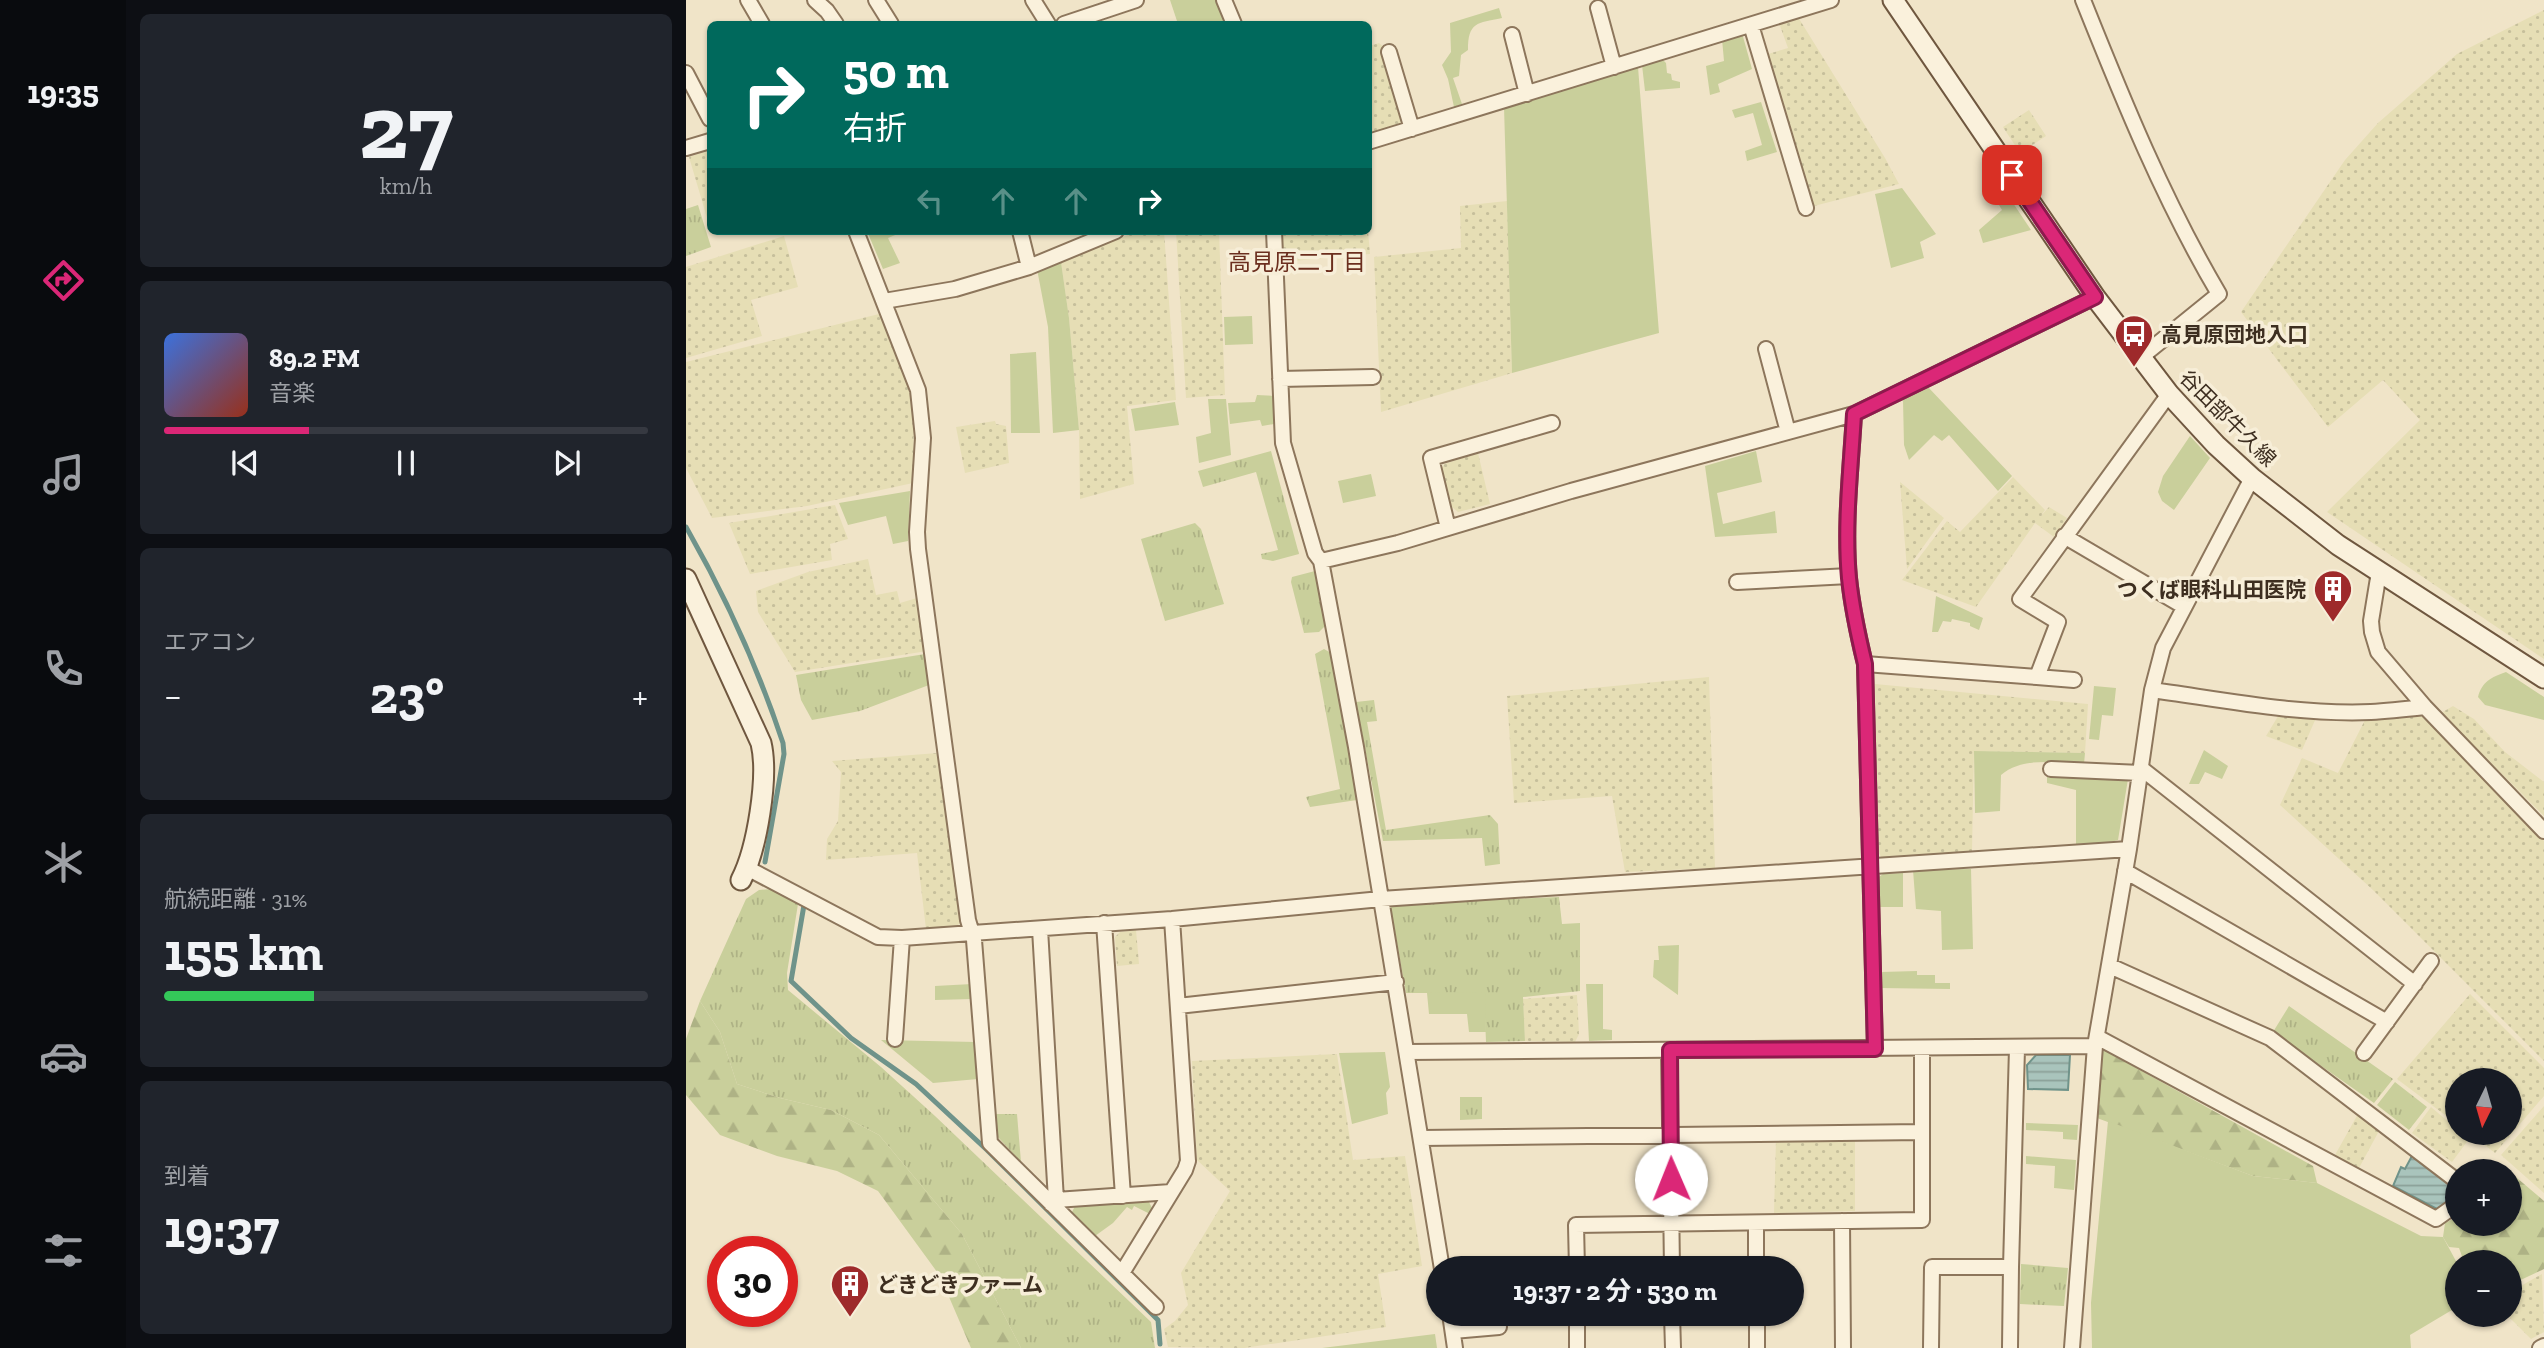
<!DOCTYPE html>
<html lang="ja">
<meta charset="utf-8">
<style>
body{margin:0;font-family:"Zilla Slab","Noto Sans JP",serif;background:#20242c;color:#f1f3f6;height:100vh;display:flex;flex-direction:column;font-size:26px;white-space:nowrap}
*{box-sizing:border-box;margin:0}
p{font-size:23px;color:#9ea1a6}
.icon{flex:none;width:38px;height:38px;fill:none;stroke:currentColor;stroke-width:2;stroke-linecap:round;stroke-linejoin:round}
.map{position:relative;flex:1;overflow:hidden}
.details{display:flex;flex-direction:column;gap:14px;padding:14px;background:#0d0f14;width:560px}
.details>*{flex:none}
.top-card{position:absolute;left:21px;top:21px;width:665px;height:214px;border-radius:10px;box-shadow:0 2px 5px #0004;background:#00695c;color:#fff;overflow:hidden}
.needle{width:46px;rotate:185deg}
.tools{position:absolute;left:1759px;top:1068px;display:grid;gap:14px}
.tools a{display:grid;place-items:center;width:77px;height:77px;border-radius:50%;background:#171b24;box-shadow:0 2px 5px #0004;font-size:35px}
.speed{position:absolute;left:21px;top:1236px;display:flex;gap:14px;font-size:35px;font-weight:700;text-align:center}
.speed>*{display:grid;place-content:center;width:91px;height:91px;border-radius:50%;background:#171b24;box-shadow:0 2px 5px #0004;line-height:1}
.speed .limit{border:10px solid #d22;background:#fff;color:#111}
.pin{position:absolute;display:grid;place-items:center;width:60px;height:60px;color:#fff;margin:-30px;border-radius:14px;box-shadow:0 4px 10px #0006}
.me{position:absolute;width:77px;margin:-38px;rotate:359deg;stroke-linejoin:round;filter:drop-shadow(0 0 5px #0008)}
.turn{display:flex;align-items:center;gap:24px;height:147px;padding:0 21px;font-size:32px}
.turn .icon{width:91px;height:91px;stroke-width:2.5}
.turn b{display:block;font-size:49px;line-height:60px}
.lanes{display:flex;align-items:center;height:66px;padding:0 21px;background:#0003;justify-content:center;gap:35px;direction:ltr}
.lanes .off{opacity:.35}
.big{font-size:52px;font-weight:700;line-height:1.1}
.details .tile{flex:1;display:flex;flex-direction:column;justify-content:center;gap:10px;min-width:0;padding:0 24px;border-radius:10px;background:#20242c}
.details .dial{align-items:center;gap:0}
.dial b{font-size:91px;line-height:1}
.song{display:flex;align-items:center;gap:21px}
.cover{width:84px;height:84px;border-radius:10px;background:linear-gradient(135deg,hsl(220 70% 55%),hsl(10 70% 35%))}
.played{height:7px;border-radius:4px;background:linear-gradient(90deg,#db2777 30%,#363941 30%)}
.keys{display:flex;justify-content:space-around;direction:ltr}
.heat{display:flex;justify-content:space-between;align-items:center;font-size:38px;direction:ltr}
.charge{height:10px;border-radius:5px;background:linear-gradient(90deg,#34c759 31%,#363941 0)}
.trip{position:absolute;left:740px;top:1256px;width:378px;height:70px;border-radius:35px;background:#171b24;box-shadow:0 2px 5px #0004;font-weight:700;line-height:70px;text-align:center}
main{display:flex;flex:1;min-height:0}
.menu{display:flex;flex-direction:column;width:126px;justify-content:space-around;align-items:center;background:#090b0e;color:#9ea1a6}
.menu .icon{width:49px;height:49px}
.menu .active{color:#db2777}
.menu b{font-size:32px;color:#f1f3f6}
.map>svg:first-child{display:block}
.farmland{fill:url(#farmland-dots)}
.grass{fill:url(#grass-tufts)}
.forest{fill:url(#forest-firs)}
.garden{fill:#c9cf9b}
.water{fill:url(#water-rules);stroke:#6f938a;stroke-width:2}
.lines{fill:none;stroke-linecap:round;stroke-linejoin:round}
.stream{stroke:#6f938a;stroke-width:5}
.street-casing{stroke:#8d765c;stroke-width:18}
.secondary-casing{stroke:#6f573f;stroke-width:23}
.street{stroke:#faf1dc;stroke-width:14}
.secondary{stroke:#faf1dc;stroke-width:19}
.route-casing{stroke:#8e194d;stroke-width:18}
.route{stroke:#db2777;stroke-width:12}
.labels{text-anchor:middle;dominant-baseline:central;stroke-width:7;stroke-linejoin:round;paint-order:stroke}
.poi-label{font-size:21px;font-weight:bold;fill:#3d2e20;stroke:#f7eed8;text-anchor:start}
.street-label{font-size:21px;fill:#3d2e20;stroke:#f7eed8}
.neighbourhood-label{font-size:23px;fill:#6b2e1e;stroke:#f7eed8}
</style>
<main>
<nav class="menu">
<b>19:35</b>
<svg class="icon active" aria-label="directions" viewBox="0 0 24 24"><path d="M12 3l9 9-9 9-9-9zM9 14v-3h6M13 9l2 2-2 2"/></svg>
<svg class="icon" aria-label="music" viewBox="0 0 24 24"><path d="M9 18V5l10-2v13"/><circle cx="6" cy="18" r="3"/><circle cx="16" cy="16" r="3"/></svg>
<svg class="icon" aria-label="phone" viewBox="0 0 24 24"><path d="M5 4h4l2 5-3 2q2 4 5 5l2-3 5 2v4C11 20 4 13 5 4z"/></svg>
<svg class="icon" aria-label="climate" viewBox="0 0 24 24"><path d="M12 3v18M4 7l16 10M4 17L20 7"/></svg>
<svg class="icon" aria-label="car" viewBox="0 0 24 24"><path d="M5 17H2v-5l4-1 3-4h7l3 4 3 1v5h-3M9 17h6M6 11h13"/><circle cx="7" cy="17" r="2"/><circle cx="17" cy="17" r="2"/></svg>
<svg class="icon" aria-label="filters" viewBox="0 0 24 24"><path d="M4 7h16M4 17h16"/><circle cx="9" cy="7" r="2"/><circle cx="15" cy="17" r="2"/></svg>
</nav>
<section class="details">
<div class="tile dial"><b>27</b><p>km/h</p></div>
<div class="tile">
<div class="song"><i class="cover"></i><div><b>89.2 FM</b><p>音楽</p></div></div>
<div class="played"></div>
<div class="keys"><svg class="icon" aria-label="previous" viewBox="0 0 24 24"><path d="M18 5L8 12l10 7zM5 5v14"/></svg><svg class="icon" aria-label="pause" viewBox="0 0 24 24"><path d="M8 5v14M16 5v14"/></svg><svg class="icon" aria-label="next" viewBox="0 0 24 24"><path d="M6 5l10 7-10 7zM19 5v14"/></svg></div>
</div>
<div class="tile"><p>エアコン</p>
<div class="heat"><a>−</a><b class="big">23°</b><a>+</a></div>
</div>
<div class="tile"><p>航続距離 · 31%</p><b class="big">155 km</b><div class="charge"></div></div>
<div class="tile"><p>到着</p><b class="big">19:37</b></div>
</section>
<div class="map">
<svg width="1858" height="1348" viewBox="0 0 1858 1348">
<defs>
<pattern id="farmland-dots" width="8" height="8" patternUnits="userSpaceOnUse" patternTransform="scale(1.75)"><rect width="8" height="8" fill="#e6deb5"/><path d="M2 2h.1M6 6h.1" fill="none" stroke="#c6bf9b" stroke-width="1.8" stroke-linecap="round"/></pattern>
<pattern id="grass-tufts" width="24" height="20" patternUnits="userSpaceOnUse" patternTransform="scale(1.75)"><rect width="24" height="20" fill="#c9cf9b"/><path d="M3 7l-1-3M5 7V3M7 7l1-3M15 17l-1-3M17 17v-4M19 17l1-3" fill="none" stroke="#aeb285"/></pattern>
<pattern id="forest-firs" width="22" height="20" patternUnits="userSpaceOnUse" patternTransform="scale(1.75)"><rect width="22" height="20" fill="#c9cf9b"/><path d="M5 1l3.5 6h-7zM16 11l3.5 6h-7z" fill="#aeb285"/></pattern>
<pattern id="water-rules" width="6" height="5" patternUnits="userSpaceOnUse" patternTransform="scale(1.75)"><rect width="6" height="5" fill="#a9c4bc"/><path d="M0 2.5h6" fill="none" stroke="#8ba098"/></pattern>
</defs>
<rect width="100%" height="100%" fill="#f0e4c8"/>
<!-- farmland -->
<path class="farmland" d="M1858 10V659L1641 512 1734 420 1697 380 1642 427 1555 312 1659 160 1692 123 1771 54Z
M1112 17 1199 158 1213 184 1128 206 1082 54 1102 48 1093 23Z
M693 43 699 48 722 124 683 136V46Z
M1343 110 1360 136 1334 153 1317 127Z
M24 150V228L3 157Z
M821 201 826 373 695 412 688 257 775 248 774 206Z
M452 231H478L490 400 441 406 448 484 394 499 393 430 383 318 375 262Z
M490 231H533L539 395 500 398Z
M595 231H682L684 254 596 262Z
M98 236 112 287 65 300 76 336 0 358V267Z
M193 314 224 386 228 418 227 483 121 506 26 518 0 468V362Z
M309 421 310 424 320 426 323 463 279 473 270 427Z
M792 453 804 504 772 512 766 507 755 470 758 464Z
M1327 477 1359 510 1354 517 1363 507 1381 518 1368 537 1349 523 1290 607 1216 580 1261 521 1274 532Z
M1214 482 1258 518 1221 569Z
M149 505 162 539 144 544 146 560 64 574 43 523Z
M182 559 190 595 211 591 214 603 231 598 241 651 109 672 72 612 70 591 122 572Z
M1023 677 1029 868 939 872 926 796 828 803 821 696Z
M1189 684 1402 704 1399 753 1288 751 1286 851 1196 858 1192 852Z
M1767 706 1788 719 1819 752 1858 782V816L1755 713Z
M1594 713 1630 718 1616 750 1580 736Z
M1708 715H1733L1745 722 1858 841V1061L1688 891 1594 805 1616 758 1652 773 1680 718Z
M252 753 275 923 268 927 240 929 231 853 140 860 141 839 152 821 155 772 146 761Z
M450 930 453 964 431 966 429 937 434 932Z
M1784 994 1858 1068V1096L1809 1153 1782 1132H1824V1080H1771V1124L1711 1079Z
M891 995 893 1034 889 1042 839 1041 837 999Z
M651 1054 667 1160 719 1156 736 1266 692 1274 700 1327 558 1348 482 1347 478 1329 489 1321 502 1305 495 1273 544 1191 511 1160 506 1061Z
M1858 1106V1193L1815 1155Z
M1745 1107 1771 1129V1132H1776L1783 1139 1766 1162 1726 1133Z
M1672 1114 1694 1129 1673 1168 1649 1155Z
M1090 1140 1169 1141V1211L1088 1213Z
M1856 1274 1858 1332 1845 1339 1820 1314H1824V1292Z"/>
<!-- grass -->
<path class="grass" d="M12 205 25 247 0 256V209Z
M585 451 613 554 587 561 576 559 575 554 592 550 570 472 517 487 512 471Z
M509 523 515 529 538 604 479 621 455 539Z
M629 571 640 625 633 632 618 633 605 582 606 577Z
M638 649 645 653 671 800 624 807 620 797 654 789 629 654Z
M239 654 243 685 174 711 126 720 115 700 110 675Z
M688 700 691 721 681 722 700 830 804 815 812 824 814 864 799 866 796 838 697 841 670 702Z
M86 889 112 904 101 973 102 990 195 1067 249 1116 465 1322 469 1348H335L276 1234 193 1135 145 1110 94 1098 51 1084 34 1032 14 1001 60 899 73 890Z
M873 897 876 924 894 923V991L837 997 839 1041 800 1042 798 993H720L704 904Z
M1603 1006 1707 1079 1688 1103 1587 1032Z
M1709 1082 1741 1107 1723 1130 1691 1105Z
M774 1097H796V1119L774 1120Z
M308 1114H331L335 1162 311 1136Z
M1335 1264 1382 1268 1378 1306 1334 1304Z"/>
<!-- forest -->
<path class="forest" d="M14 1001 34 1032 51 1084 94 1098 145 1110 193 1135 276 1234 335 1348H285L254 1276 192 1191 151 1171 91 1156 34 1135 0 1095V1039Z
M1416 1049 1627 1166 1631 1183 1567 1176 1411 1118Z
M1824 1172 1858 1201V1269L1824 1285V1262H1778L1773 1248 1763 1247 1757 1237 1759 1223 1771 1217V1223H1824Z"/>
<!-- garden -->
<path class="garden" d="M484 0H530L539 24H492Z
M813 8 816 18C791 23 782 22 782 50L775 55 773 76 767 78 776 104 768 107 762 79 756 65 765 52 764 23Z
M1056 33 1066 69 1032 84 1034 92 1024 95 1020 66 1038 61 1036 39Z
M976 59 980 63 981 73 985 74 986 80 994 82V88L959 91 956 65Z
M952 67 973 333 826 373 818 107Z
M1075 102 1091 152 1061 161 1059 151 1076 145 1067 113 1049 118 1046 110Z
M1309 176 1345 230 1297 243 1293 230 1316 210 1299 182Z
M1216 188 1250 234 1234 242 1238 258 1205 268 1189 194Z
M181 231H219L202 238 214 263 197 269Z
M375 262 383 318 393 430 367 433 362 327 351 269Z
M566 316 567 344 539 345 538 317Z
M350 352 354 433H325L324 354Z
M1242 387 1326 476 1312 491 1263 435 1256 441 1248 435 1223 460 1218 445 1217 400Z
M571 395 589 396 588 424 576 426 574 420 544 424 542 403 569 402Z
M522 399H540L545 455 513 463 510 437 525 433Z
M489 402 493 425 449 431 445 409Z
M1504 436 1524 458 1488 510 1476 501 1472 492 1477 476Z
M1070 451 1076 482 1031 493 1037 524 1089 511 1091 533 1029 537 1019 466Z
M685 474 690 496 657 503 652 481Z
M224 491 222 541 207 544 200 516 162 525 153 503Z
M1250 596 1297 618 1293 630 1284 626V623L1266 619 1265 622 1257 621 1252 632H1246Z
M1820 672 1858 697V720L1799 705 1792 697C1796 682 1805 677 1820 672Z
M1408 686 1430 688 1427 716 1416 715 1413 740 1403 739Z
M1518 750 1542 766 1536 779 1519 772 1513 784H1503Z
M1288 751 1399 753 1398 764C1370 763 1337 756 1315 775L1314 811 1289 813Z
M1361 772 1442 779 1432 840 1420 843 1390 844V790L1361 783Z
M1285 869 1287 949 1256 950 1255 911 1230 909 1227 870Z
M1217 873V907H1194L1193 877 1197 874Z
M993 945 992 995 967 977 968 960H973L972 946Z
M1231 971V975H1249V983H1264V989L1194 988 1195 972Z
M286 984V999L249 1000V986Z
M900 984H917V1029L926 1030V1040L903 1041Z
M799 992 800 1032H783L781 1014H743L741 993Z
M195 1040 290 1042 292 1079 247 1083Z
M699 1052 704 1087 700 1093 702 1114 666 1124 653 1053Z
M1422 1121 1567 1176 1631 1183 1735 1236 1757 1237 1771 1263V1307L1724 1335 1725 1348H1406L1405 1303Z
M1340 1123 1392 1125 1391 1140 1377 1139V1132L1340 1130Z
M1340 1156 1390 1160 1388 1190 1368 1188 1369 1166 1340 1164Z
M462 1200 467 1210 464 1214 448 1206 446 1210 441 1207 427 1223 409 1236 386 1212 389 1206Z
M749 1334 751 1348H636Z"/>
<!-- water -->
<path class="water" d="M1350 1055H1384L1382 1090 1342 1089 1341 1065Z
M1727 1154 1771 1189V1195L1751 1209 1707 1186 1715 1167 1719 1169Z"/>
<g class="lines">
<!-- stream -->
<path class="stream" d="M0 527C39 595 72 668 97 743L98 754 79 862
M118 905 105 981 165 1038 230 1084 301 1150 472 1320 474 1344"/>
<!-- street casing -->
<g class="street-casing">
<path id="street" d="M62 0 76 24
M129 0 141 11 150 24
M190 0 205 24
M347 0 362 24
M538 0 548 24
M1397 0C1437 100 1478 201 1533 294L1454 358
M912 8 928 67
M378 24 450 0
M1065 25 1120 208
M826 35 841 94
M703 52 726 129
M0 73 24 119
M682 142 1145 0
M0 148 24 141
M170 231 232 390 237 438 231 532 232 549 282 920 288 940 304 1143 470 1307
M334 231 343 267
M588 231 597 443 629 553 635 561 670 747 756 1269
M198 301 269 289 343 267 430 231
M1080 349 1102 432
M594 379 687 377
M1168 414C1165 468 1158 524 1163 578 1166 607 1172 635 1179 664L1189 1049
M762 528 745 458 866 423
M1378 536 1497 606
M635 561 712 543 885 491 1168 414 1409 297
M1693 572 1685 621 1686 632 1692 652 1739 707 1858 831
M1051 582 1163 576
M1179 664 1351 677 1372 622 1334 599 1483 394
M1351 677 1388 680
M1466 690C1538 700 1612 715 1685 712 1703 711 1721 709 1739 707
M1365 769 1455 773
M1456 769 1729 984
M61 868 192 937 216 938 486 919 695 899 1443 849
M1439 871 1701 1022
M418 923 437 1196
M354 929 370 1200
M1424 966 1584 1038 1771 1181
M492 1006 710 982
M1411 1037 1750 1219 1771 1204
M209 1039 216 938
M983 1050 986 1269
M722 1052 1409 1046
M1678 1053 1745 961
M736 1138 1236 1132V1048
M365 1204 370 1200 485 1192
M1156 1221 1157 1348
M1070 1223V1269
M1325 1267 1331 1048
M891 1269 890 1225 1236 1220V1132
M436 1273 499 1170 502 1161 486 919
M764 1314 769 1348
M891 1314V1348
M986 1314 987 1348
M1071 1314V1348
M767 1331 813 1327
M1245 1348 1246 1267H1325L1324 1348
M1386 1348 1409 1046 1443 849 1466 690 1477 648 1566 478
M1854 1348 1858 1346"/>
</g>
<!-- secondary casing -->
<g class="secondary-casing">
<path id="secondary" d="M1207 0 1409 297 1483 394 1530 445 1566 478 1652 545 1858 678
M0 579 75 743C83 777 71 849 55 880"/>
</g>
<!-- street -->
<use href="#street" class="street"/>
<!-- secondary -->
<use href="#secondary" class="secondary"/>
</g>
<g class="lines">
<!-- route casing -->
<g class="route-casing">
<path id="route" d="M985 1179 984 1050 1189 1049 1179 664C1172 635 1166 607 1163 578 1158 524 1165 468 1168 414L1409 297 1326 175"/>
</g>
<!-- route -->
<use href="#route" class="route"/>
</g>
<!-- icons -->
<defs>
<g id="bus-pin" transform="scale(2.0125)"><path d="M0 17L-7.5 6A9.5 9.5 0 1 1 7.5 6Z" fill="#9e2a2b" stroke="#f7eed8"/><path d="M-5-6H5V4H4V6H2V4H-2V6H-4V4H-5ZM-3.5-4V0h7V-4ZM-3.5 1.2v1.5H-2V1.2ZM2 1.2v1.5H3.5V1.2Z" fill="#fff"/></g>
<g id="building-pin" transform="scale(2.0125)"><path d="M0 17L-7.5 6A9.5 9.5 0 1 1 7.5 6Z" fill="#9e2a2b" stroke="#f7eed8"/><path d="M-4-6H4V6H1V3H-1V6H-4ZM-2.5-4.3h1.7v1.8h-1.7ZM.8-4.3h1.7v1.8H.8ZM-2.5-1h1.7V.8h-1.7ZM.8-1h1.7V.8H.8Z" fill="#fff"/></g>
</defs>
<g fill-rule="evenodd">
<use href="#bus-pin" x="1448" y="334"/>
<use href="#building-pin" x="1647" y="589"/>
<use href="#building-pin" x="164" y="1284"/>
</g>
<g class="labels">
<!-- poi labels -->
<g class="poi-label">
<text x="1475" y="334">高見原団地入口</text>
<text x="1620" y="589" text-anchor="end">つくば眼科山田医院</text>
<text x="191" y="1284">どきどきファーム</text>
</g>
<!-- street labels -->
<g class="street-label">
<text transform="translate(1542 418) rotate(45)">谷田部牛久線</text>
</g>
<!-- neighbourhood labels -->
<g class="neighbourhood-label">
<text x="611" y="262">高見原二丁目</text>
</g>
</g>
</svg>
<div class="tools">
<a><svg class="needle" viewBox="-14 -14 28 28"><path d="M0-13l5 13h-10z" fill="#e53935"/><path d="M0 13l5-13h-10z" fill="#9ea1a6"/></svg></a>
<a>+</a>
<a>−</a>
</div>
<div class="speed"><div class="limit">30</div></div>
<div class="pin" style="left:1326px;top:175px;background:#d93025"><svg class="icon" aria-label="arrive" viewBox="0 0 24 24"><path d="M6 21V4h12l-3 4 3 4H6"/></svg></div>
<svg class="me" style="left:985px;top:1179px" viewBox="-20 -20 40 40"><circle r="19" fill="#fff"/><path d="M0-13L10 11 0 6-10 11z" fill="#db2777"/></svg>
<div class="trip">19:37 · 2 分 · 530 m</div>
<div class="top-card">
<div class="turn"><svg class="icon" aria-label="right" viewBox="0 0 24 24"><path d="M7 20v-9h11M14 6l5 5-5 5"/></svg><div><b>50 m</b>右折</div></div>
<div class="lanes"><svg class="icon off" aria-label="left" viewBox="0 0 24 24"><path d="M17 20v-9H6M10 6l-5 5 5 5"/></svg><svg class="icon off" aria-label="ahead" viewBox="0 0 24 24"><path d="M12 20V5M6 11l6-6 6 6"/></svg><svg class="icon off" aria-label="ahead" viewBox="0 0 24 24"><path d="M12 20V5M6 11l6-6 6 6"/></svg><svg class="icon" aria-label="right" viewBox="0 0 24 24"><path d="M7 20v-9h11M14 6l5 5-5 5"/></svg></div>
</div>
</div>
</main>
